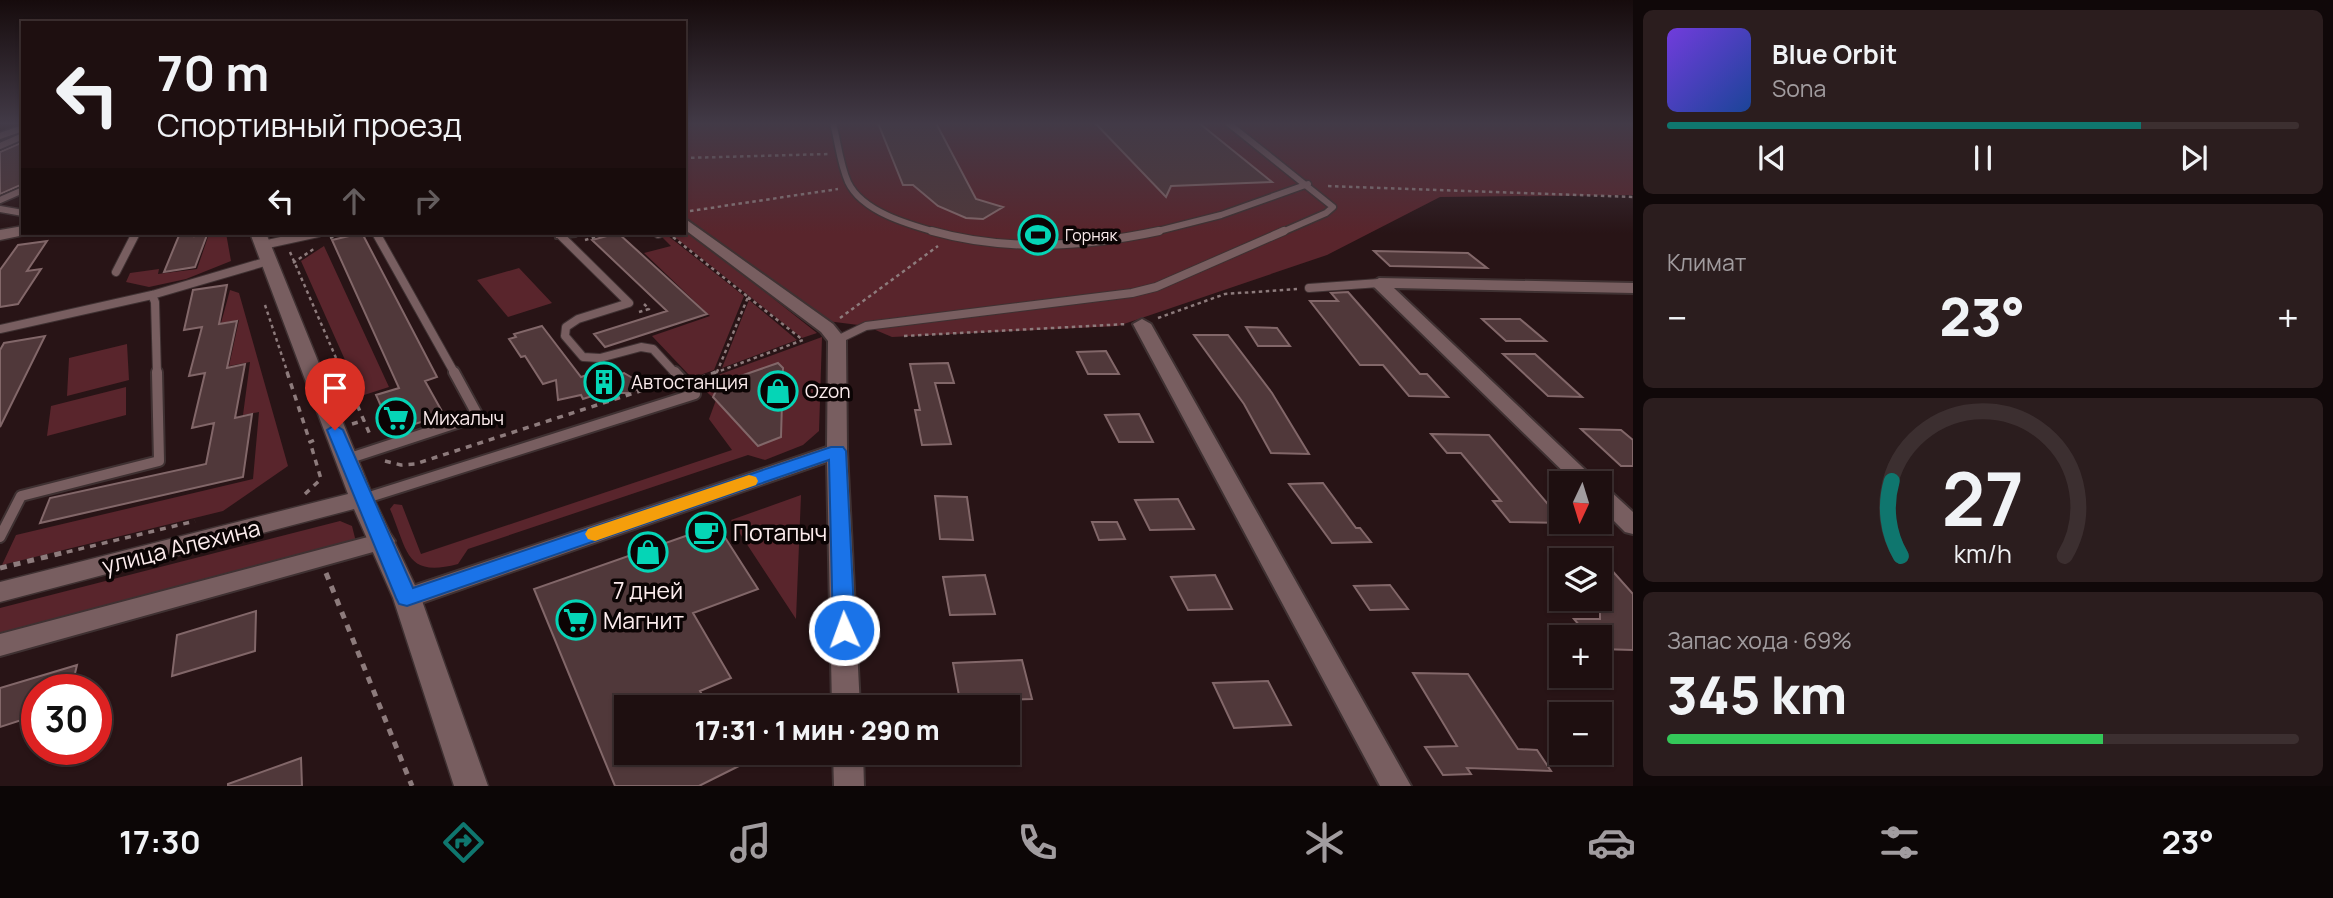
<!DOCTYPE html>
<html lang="ru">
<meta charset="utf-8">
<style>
body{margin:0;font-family:Manrope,sans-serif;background:#2b1d1e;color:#f1f3f6;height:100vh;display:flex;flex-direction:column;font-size:26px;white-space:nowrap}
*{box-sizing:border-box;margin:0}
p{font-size:23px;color:#a19c9f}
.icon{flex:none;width:38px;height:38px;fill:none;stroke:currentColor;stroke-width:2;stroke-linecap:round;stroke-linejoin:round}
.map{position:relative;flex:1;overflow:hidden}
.panel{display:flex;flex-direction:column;gap:10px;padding:10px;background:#100809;width:700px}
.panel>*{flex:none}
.guide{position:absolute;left:21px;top:21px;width:665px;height:214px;border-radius:0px;box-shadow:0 2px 5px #0004,0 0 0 2px #3c2f30;background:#1e0f10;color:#f1f3f6;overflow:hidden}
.needle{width:46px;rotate:184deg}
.tools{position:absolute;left:1549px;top:471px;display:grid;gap:14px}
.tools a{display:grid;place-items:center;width:63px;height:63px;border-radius:0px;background:#1e0f10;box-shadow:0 2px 5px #0004,0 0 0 2px #3c2f30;font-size:35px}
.speed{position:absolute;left:21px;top:674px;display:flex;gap:14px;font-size:35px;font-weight:700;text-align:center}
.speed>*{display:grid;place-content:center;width:91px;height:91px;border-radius:50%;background:#1e0f10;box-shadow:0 2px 5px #0004,0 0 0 2px #3c2f30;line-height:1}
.speed .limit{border:10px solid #d22;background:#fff;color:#111}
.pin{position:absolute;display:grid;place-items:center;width:60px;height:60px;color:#fff;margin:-72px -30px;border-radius:50% 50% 50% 0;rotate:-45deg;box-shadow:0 0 7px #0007}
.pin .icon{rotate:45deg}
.me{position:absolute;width:77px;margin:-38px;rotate:358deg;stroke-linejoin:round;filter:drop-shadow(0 0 5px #0008)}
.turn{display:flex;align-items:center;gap:24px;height:147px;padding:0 21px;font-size:32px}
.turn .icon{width:91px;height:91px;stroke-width:2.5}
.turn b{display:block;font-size:49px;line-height:60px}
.lanes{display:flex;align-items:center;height:66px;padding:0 21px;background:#0003;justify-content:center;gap:35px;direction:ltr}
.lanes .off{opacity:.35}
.big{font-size:52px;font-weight:800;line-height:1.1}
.panel .card{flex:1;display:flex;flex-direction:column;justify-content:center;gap:10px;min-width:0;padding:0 24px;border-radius:10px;background:#2b1d1e}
.panel .dial{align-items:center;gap:0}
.dial svg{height:182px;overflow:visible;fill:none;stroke:#3c2f30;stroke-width:7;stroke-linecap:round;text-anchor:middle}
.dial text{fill:#f1f3f6;stroke:none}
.song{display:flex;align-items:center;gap:21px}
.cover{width:84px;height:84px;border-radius:10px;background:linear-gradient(135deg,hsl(260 70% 55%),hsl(220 70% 35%))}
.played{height:7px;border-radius:4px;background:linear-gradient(90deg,#0f766e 75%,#3c2f30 75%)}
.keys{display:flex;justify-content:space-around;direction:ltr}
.heat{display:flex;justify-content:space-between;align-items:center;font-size:38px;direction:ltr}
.charge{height:10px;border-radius:5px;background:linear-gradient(90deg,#34c759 69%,#3c2f30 0)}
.trip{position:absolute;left:614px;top:695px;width:406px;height:70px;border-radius:0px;background:#1e0f10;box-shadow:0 2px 5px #0004,0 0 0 2px #3c2f30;font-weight:800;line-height:70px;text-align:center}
.tab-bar{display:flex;height:112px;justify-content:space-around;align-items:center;background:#0c0606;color:#a19c9f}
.tab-bar .icon{width:49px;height:49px}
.tab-bar .active{color:#0f766e}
.tab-bar b{font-size:32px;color:#f1f3f6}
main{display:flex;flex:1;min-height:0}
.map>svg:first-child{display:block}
.green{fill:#59252c}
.building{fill:#50383a;stroke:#826769;stroke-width:2}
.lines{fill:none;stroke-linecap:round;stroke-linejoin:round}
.lane-far2-casing{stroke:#3f3132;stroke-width:9}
.lane-far1-casing{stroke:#3f3132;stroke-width:10}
.lane-casing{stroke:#3f3132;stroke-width:14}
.street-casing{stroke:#3f3132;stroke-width:4}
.secondary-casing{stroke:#3f3132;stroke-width:3}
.path-far2{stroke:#8d7b7c;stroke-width:2.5;stroke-dasharray:3.5 3.5;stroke-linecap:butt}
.path-far1{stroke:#8d7b7c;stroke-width:3.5;stroke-dasharray:6 6;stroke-linecap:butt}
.path{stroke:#8d7b7c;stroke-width:5;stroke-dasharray:7 7;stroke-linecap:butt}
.lane-far2{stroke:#785e60;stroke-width:6}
.lane-far1{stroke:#785e60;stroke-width:8}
.lane{stroke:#785e60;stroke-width:10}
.street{fill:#785e60;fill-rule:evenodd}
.secondary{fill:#785e60;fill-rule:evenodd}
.route{fill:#1a73e8;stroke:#114b97;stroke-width:2}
.slow{fill:#f59e0b}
.labels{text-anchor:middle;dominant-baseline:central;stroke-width:7;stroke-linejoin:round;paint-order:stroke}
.far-poi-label{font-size:16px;fill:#fceced;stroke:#0b0404;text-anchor:start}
.poi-label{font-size:19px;fill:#fceced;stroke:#0b0404;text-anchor:start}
.near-poi-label{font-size:23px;fill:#fceced;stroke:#0b0404;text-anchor:start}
.near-street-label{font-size:23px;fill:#fceced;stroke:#0b0404}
</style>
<main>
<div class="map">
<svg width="1633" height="786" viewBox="0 0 1633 786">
<rect width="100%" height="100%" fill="#281416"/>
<!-- green -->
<path class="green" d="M684 123H1633V195L1440 197 1327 255 1118 326 892 337 866 326 827 321 684 216Z
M200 233H226L231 261 186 279 149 287 126 282 130 273 159 269 158 274 197 269 209 234Z
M684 233 693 235 817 333 802 338 671 234Z
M667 235 744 296 714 370 692 378 652 336 710 316 644 253 671 246 661 236Z
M324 246 389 387 361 396 301 261Z
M519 268 552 303 508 317 477 280Z
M230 290 239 293 288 466 223 511 2 565 16 535 253 479 259 412 243 415 250 362 229 366 239 320 221 323Z
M749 300 797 340 722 368Z
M822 337 819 431 803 445 765 460 748 455 468 549 458 564C405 578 408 551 390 509L394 504 402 505 421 554 732 450 709 419 716 400 696 383Z
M127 344 129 380 67 396 69 358Z
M126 387V415L47 436 51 406Z
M801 495 796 619 731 520Z
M340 521 352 526 356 542 0 638V608Z"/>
<!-- building -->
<path class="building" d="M878 123H936L976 199 1003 207 983 219 966 218 938 206 913 185H903Z
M1095 123H1199L1272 182 1171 186 1166 197Z
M23 142V184L0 194V152Z
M180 233H197L195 236 207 235 195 267 164 272Z
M362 233 437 377 425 381 444 415 392 431 376 395 399 388 332 240Z
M618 233 707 314 605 347 594 334 667 311 592 240Z
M47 241 27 271 41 269 18 304 0 307V270L18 245Z
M1374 251 1468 253 1487 268 1390 266Z
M227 285 219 324 237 321 227 368 245 364 235 418 252 414 243 477 40 523 50 498 206 464 214 423 192 428 205 373 189 376 202 327 184 330 193 290Z
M1348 292 1420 374H1427L1448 397 1409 396 1383 365H1360L1310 301H1338L1331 293Z
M1482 319H1520L1546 341H1506Z
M542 326 581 377 611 367 617 375 624 373 646 386 628 393H616L610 390 583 399 581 395 558 400 556 380 543 384 525 356 521 357 509 339 516 337 514 334Z
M1246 327 1277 328 1290 346H1258Z
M1194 335H1228L1272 393 1309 454 1271 453 1244 404Z
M45 336 0 427V350L4 343Z
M1106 351 1119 374H1088L1077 352Z
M1503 354H1535L1582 397 1548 396Z
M778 363 783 368 781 437 758 446 713 397 720 383Z
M948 363 954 383H935L951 444 922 445 915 410H920L910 364Z
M1139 414 1153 442H1119L1105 415Z
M1581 429 1621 430 1633 440V466H1621Z
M1431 434 1489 435 1564 523 1510 522 1493 501H1501L1461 453H1447Z
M1323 483 1356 528H1360L1371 542 1332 543 1289 484Z
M935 496 967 497 973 540 940 539Z
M1178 499 1194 529 1150 530 1135 500Z
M1092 522H1117L1125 539 1099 540Z
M717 525 758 589 693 613 731 678 700 691 709 707H626V752H734L741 765 699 786H615L534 589Z
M1600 557 1633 594V650L1600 649V637H1589L1574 619H1600Z
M985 575 995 614 950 615 943 577Z
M1215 575 1232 609 1188 610 1171 577Z
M1390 585 1408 609 1370 610 1354 586Z
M256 611 255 651 172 676 177 635Z
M1022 660 1032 699 960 701 953 663Z
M77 665 71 690H37V715L0 727V688Z
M1413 673 1468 674 1518 749 1537 750 1551 771 1467 768 1471 774 1443 775 1425 747 1457 746Z
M1268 681 1291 725 1234 728 1213 683Z
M301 758 302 786H228V784Z"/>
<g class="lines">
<!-- lane-far2 casing -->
<g class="lane-far2-casing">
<path id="lane-far2" d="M833 123C838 142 840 164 848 182 862 212 910 225 939 233
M1228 123 1333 207 1326 213 1280 233
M0 136 23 128
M0 146 23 136
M0 200 23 190
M0 209 23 213
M1150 233 1221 215 1308 184"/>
</g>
<!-- lane-far1 casing -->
<g class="lane-far1-casing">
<path id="lane-far1" d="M932 231C1006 252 1084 247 1159 231
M376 233 455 374
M558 233 629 303 578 319 566 327 565 336 583 357 600 358 641 347 653 349 676 374
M658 234 661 233
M263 245 318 233
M116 272 136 233
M1309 288 1379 283
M152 295 155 302 157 374
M0 329 152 295 268 261
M837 340 866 326 1132 293 1156 287 1284 231"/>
</g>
<!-- lane casing -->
<g class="lane-casing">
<path id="lane" d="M347 459 478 416 454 372
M363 499 695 394 675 372
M0 537 21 496 159 461 157 372"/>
</g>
<!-- street casing -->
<g class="street-casing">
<path id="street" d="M684 218 833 324 846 340 847 451 860 707H832L827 462 407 608 398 605 394 598 398 591 827 447 828 341 821 332 684 229Z
M555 233H578L576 236 556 238Z
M1379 278 1633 283V293L1394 288 1599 483H1575L1373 286 1371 283Z
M1142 319 1151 324 1411 786H1380L1133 324Z
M1600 486 1608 489 1633 512V534L1625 532 1600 507Z
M383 533 391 535 395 541 391 547 0 656V634Z
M833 752H863L864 786H834Z"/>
</g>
<!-- secondary casing -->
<g class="secondary-casing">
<path id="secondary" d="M23 226V233L29 234 0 240V230Z
M250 233H266L374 499 421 598 488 786H454L393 598 354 509 0 602V582L348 494Z"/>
</g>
<!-- path-far2 -->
<path class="path-far2" d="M684 158 829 154
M1328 186 1633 197
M690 211 838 189
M673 237 748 297
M330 238 345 233
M585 240 610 233
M290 252 343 374
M293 263 315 248
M748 297 803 340 717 372Z
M265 305 288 374
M639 312 649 309 642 302
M840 318 938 246
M1158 318 1225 294 1297 289
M904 336 1127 324
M711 374 717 372"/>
<!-- path-far1 -->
<path class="path-far1" d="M287 372 310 442 319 438
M343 372 371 437
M700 378 716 372
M352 424 365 420
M385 461 401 465 415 464 665 383
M305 494 321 479 310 442
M55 555 195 521"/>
<!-- path -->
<path class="path" d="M0 568 62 553
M326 573 412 786"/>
<!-- lane-far2 -->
<use href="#lane-far2" class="lane-far2"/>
<!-- lane-far1 -->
<use href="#lane-far1" class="lane-far1"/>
<!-- lane -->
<use href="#lane" class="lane"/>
<!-- street -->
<use href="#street" class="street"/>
<!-- secondary -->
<use href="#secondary" class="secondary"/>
</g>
<!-- sky -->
<linearGradient id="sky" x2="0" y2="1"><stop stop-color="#160b0c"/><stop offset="0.53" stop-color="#423a47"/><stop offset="1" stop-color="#423a47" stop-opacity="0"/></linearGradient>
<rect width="1633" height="233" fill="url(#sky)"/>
<!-- route -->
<path class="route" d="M335 425 343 430 413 588 831 447H843L846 451 855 630 851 636 844 639 836 636 833 630 829 460 407 606 399 604 396 598 327 430Z"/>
<!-- slow -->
<path class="slow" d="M749 475 756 477 758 481 756 485 595 541 588 539 585 534 588 529Z"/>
<!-- icons -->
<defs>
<g id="stadium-ring" transform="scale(2.0125)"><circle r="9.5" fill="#0b0404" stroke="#05d5b6" stroke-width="1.5"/><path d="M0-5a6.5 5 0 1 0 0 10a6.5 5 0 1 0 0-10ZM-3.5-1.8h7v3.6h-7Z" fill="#05d5b6"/></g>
<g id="building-ring" transform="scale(2.0125)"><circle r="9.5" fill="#0b0404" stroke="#05d5b6" stroke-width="1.5"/><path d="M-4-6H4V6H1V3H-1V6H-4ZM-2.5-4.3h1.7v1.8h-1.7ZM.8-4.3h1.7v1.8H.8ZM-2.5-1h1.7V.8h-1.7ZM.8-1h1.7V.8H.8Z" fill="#05d5b6"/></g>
<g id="shop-ring" transform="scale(2.0125)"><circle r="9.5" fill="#0b0404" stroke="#05d5b6" stroke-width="1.5"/><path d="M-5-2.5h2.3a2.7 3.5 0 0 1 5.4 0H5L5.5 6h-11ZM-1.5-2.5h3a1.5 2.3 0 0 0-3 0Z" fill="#05d5b6"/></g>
<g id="supermarket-ring" transform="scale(2.0125)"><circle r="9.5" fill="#0b0404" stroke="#05d5b6" stroke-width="1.5"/><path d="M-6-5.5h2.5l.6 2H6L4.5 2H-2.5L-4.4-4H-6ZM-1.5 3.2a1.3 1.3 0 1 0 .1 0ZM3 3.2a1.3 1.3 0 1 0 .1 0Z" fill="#05d5b6"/></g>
<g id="cafe-ring" transform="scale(2.0125)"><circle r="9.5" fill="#0b0404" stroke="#05d5b6" stroke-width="1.5"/><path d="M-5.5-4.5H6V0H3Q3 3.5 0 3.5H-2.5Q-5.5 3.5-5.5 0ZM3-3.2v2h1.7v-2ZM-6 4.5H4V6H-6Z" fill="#05d5b6"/></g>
</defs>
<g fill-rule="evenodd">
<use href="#stadium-ring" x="1038" y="235"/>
<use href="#building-ring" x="604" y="382"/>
<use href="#shop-ring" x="778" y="391"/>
<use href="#supermarket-ring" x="396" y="418"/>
<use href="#cafe-ring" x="706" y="532"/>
<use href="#shop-ring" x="648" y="552"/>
<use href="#supermarket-ring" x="576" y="620"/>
</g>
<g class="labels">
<!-- far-poi labels -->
<g class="far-poi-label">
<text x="1065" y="235">Горняк</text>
</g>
<!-- poi labels -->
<g class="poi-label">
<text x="631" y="382">Автостанция</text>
<text x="805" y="391">Ozon</text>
<text x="423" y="418">Михалыч</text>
</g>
<!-- near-poi labels -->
<g class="near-poi-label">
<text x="733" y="532">Потапыч</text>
<text x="648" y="590" text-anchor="middle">7 дней</text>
<text x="603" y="620">Магнит</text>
</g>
<!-- near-street labels -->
<g class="near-street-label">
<text transform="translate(181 546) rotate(-14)">улица Алехина</text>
</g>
</g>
</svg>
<div class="tools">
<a><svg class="needle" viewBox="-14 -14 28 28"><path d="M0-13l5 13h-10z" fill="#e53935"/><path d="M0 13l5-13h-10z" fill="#a19c9f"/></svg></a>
<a><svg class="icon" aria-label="layers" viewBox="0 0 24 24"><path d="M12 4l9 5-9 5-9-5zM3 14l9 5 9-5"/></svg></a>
<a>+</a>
<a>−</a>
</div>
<div class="speed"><div class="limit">30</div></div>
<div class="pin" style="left:335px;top:430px;background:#d93025"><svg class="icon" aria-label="arrive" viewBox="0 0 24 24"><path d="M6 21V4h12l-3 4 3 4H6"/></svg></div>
<svg class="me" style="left:844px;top:630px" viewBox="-20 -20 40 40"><circle r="17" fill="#1a73e8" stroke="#fff" stroke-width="3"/><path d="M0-11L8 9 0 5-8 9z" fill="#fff"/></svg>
<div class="trip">17:31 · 1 мин · 290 m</div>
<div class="guide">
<div class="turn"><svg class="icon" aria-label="left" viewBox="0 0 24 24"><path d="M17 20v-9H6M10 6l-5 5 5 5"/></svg><div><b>70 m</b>Спортивный проезд</div></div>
<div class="lanes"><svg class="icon" aria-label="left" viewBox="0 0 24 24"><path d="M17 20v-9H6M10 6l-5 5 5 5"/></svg><svg class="icon off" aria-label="ahead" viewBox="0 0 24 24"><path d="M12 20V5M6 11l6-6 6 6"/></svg><svg class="icon off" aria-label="right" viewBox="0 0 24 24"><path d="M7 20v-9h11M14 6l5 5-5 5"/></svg></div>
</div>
</div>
<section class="panel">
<div class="card">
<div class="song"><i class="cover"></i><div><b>Blue Orbit</b><p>Sona</p></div></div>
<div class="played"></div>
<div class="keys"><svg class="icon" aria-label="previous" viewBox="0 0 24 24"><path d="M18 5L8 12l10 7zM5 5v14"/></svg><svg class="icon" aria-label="pause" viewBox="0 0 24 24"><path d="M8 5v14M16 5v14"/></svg><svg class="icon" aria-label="next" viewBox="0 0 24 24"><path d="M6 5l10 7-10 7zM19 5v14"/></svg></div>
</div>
<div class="card"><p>Климат</p>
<div class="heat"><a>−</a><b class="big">23°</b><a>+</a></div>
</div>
<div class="card dial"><svg viewBox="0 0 100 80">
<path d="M14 69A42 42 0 1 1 86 69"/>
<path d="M14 69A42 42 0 0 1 10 36" stroke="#0f766e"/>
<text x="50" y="56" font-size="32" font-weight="700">27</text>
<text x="50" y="72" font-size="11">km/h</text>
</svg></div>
<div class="card"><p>Запас хода · 69%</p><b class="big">345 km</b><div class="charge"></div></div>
</section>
</main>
<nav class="tab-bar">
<b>17:30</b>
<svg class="icon active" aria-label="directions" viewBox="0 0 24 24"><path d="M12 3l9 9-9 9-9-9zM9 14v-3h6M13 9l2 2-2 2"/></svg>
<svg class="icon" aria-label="music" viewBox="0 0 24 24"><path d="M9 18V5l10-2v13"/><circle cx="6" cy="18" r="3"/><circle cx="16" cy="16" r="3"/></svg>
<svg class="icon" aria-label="phone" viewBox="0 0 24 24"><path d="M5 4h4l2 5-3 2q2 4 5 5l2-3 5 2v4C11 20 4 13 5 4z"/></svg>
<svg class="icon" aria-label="climate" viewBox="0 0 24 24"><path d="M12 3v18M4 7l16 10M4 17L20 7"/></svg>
<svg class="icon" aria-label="car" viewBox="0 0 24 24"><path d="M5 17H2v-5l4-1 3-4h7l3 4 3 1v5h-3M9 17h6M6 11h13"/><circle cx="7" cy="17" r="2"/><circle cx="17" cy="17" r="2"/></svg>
<svg class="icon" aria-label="filters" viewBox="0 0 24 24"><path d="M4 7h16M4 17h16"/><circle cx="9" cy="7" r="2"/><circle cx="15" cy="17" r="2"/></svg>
<b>23°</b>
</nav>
